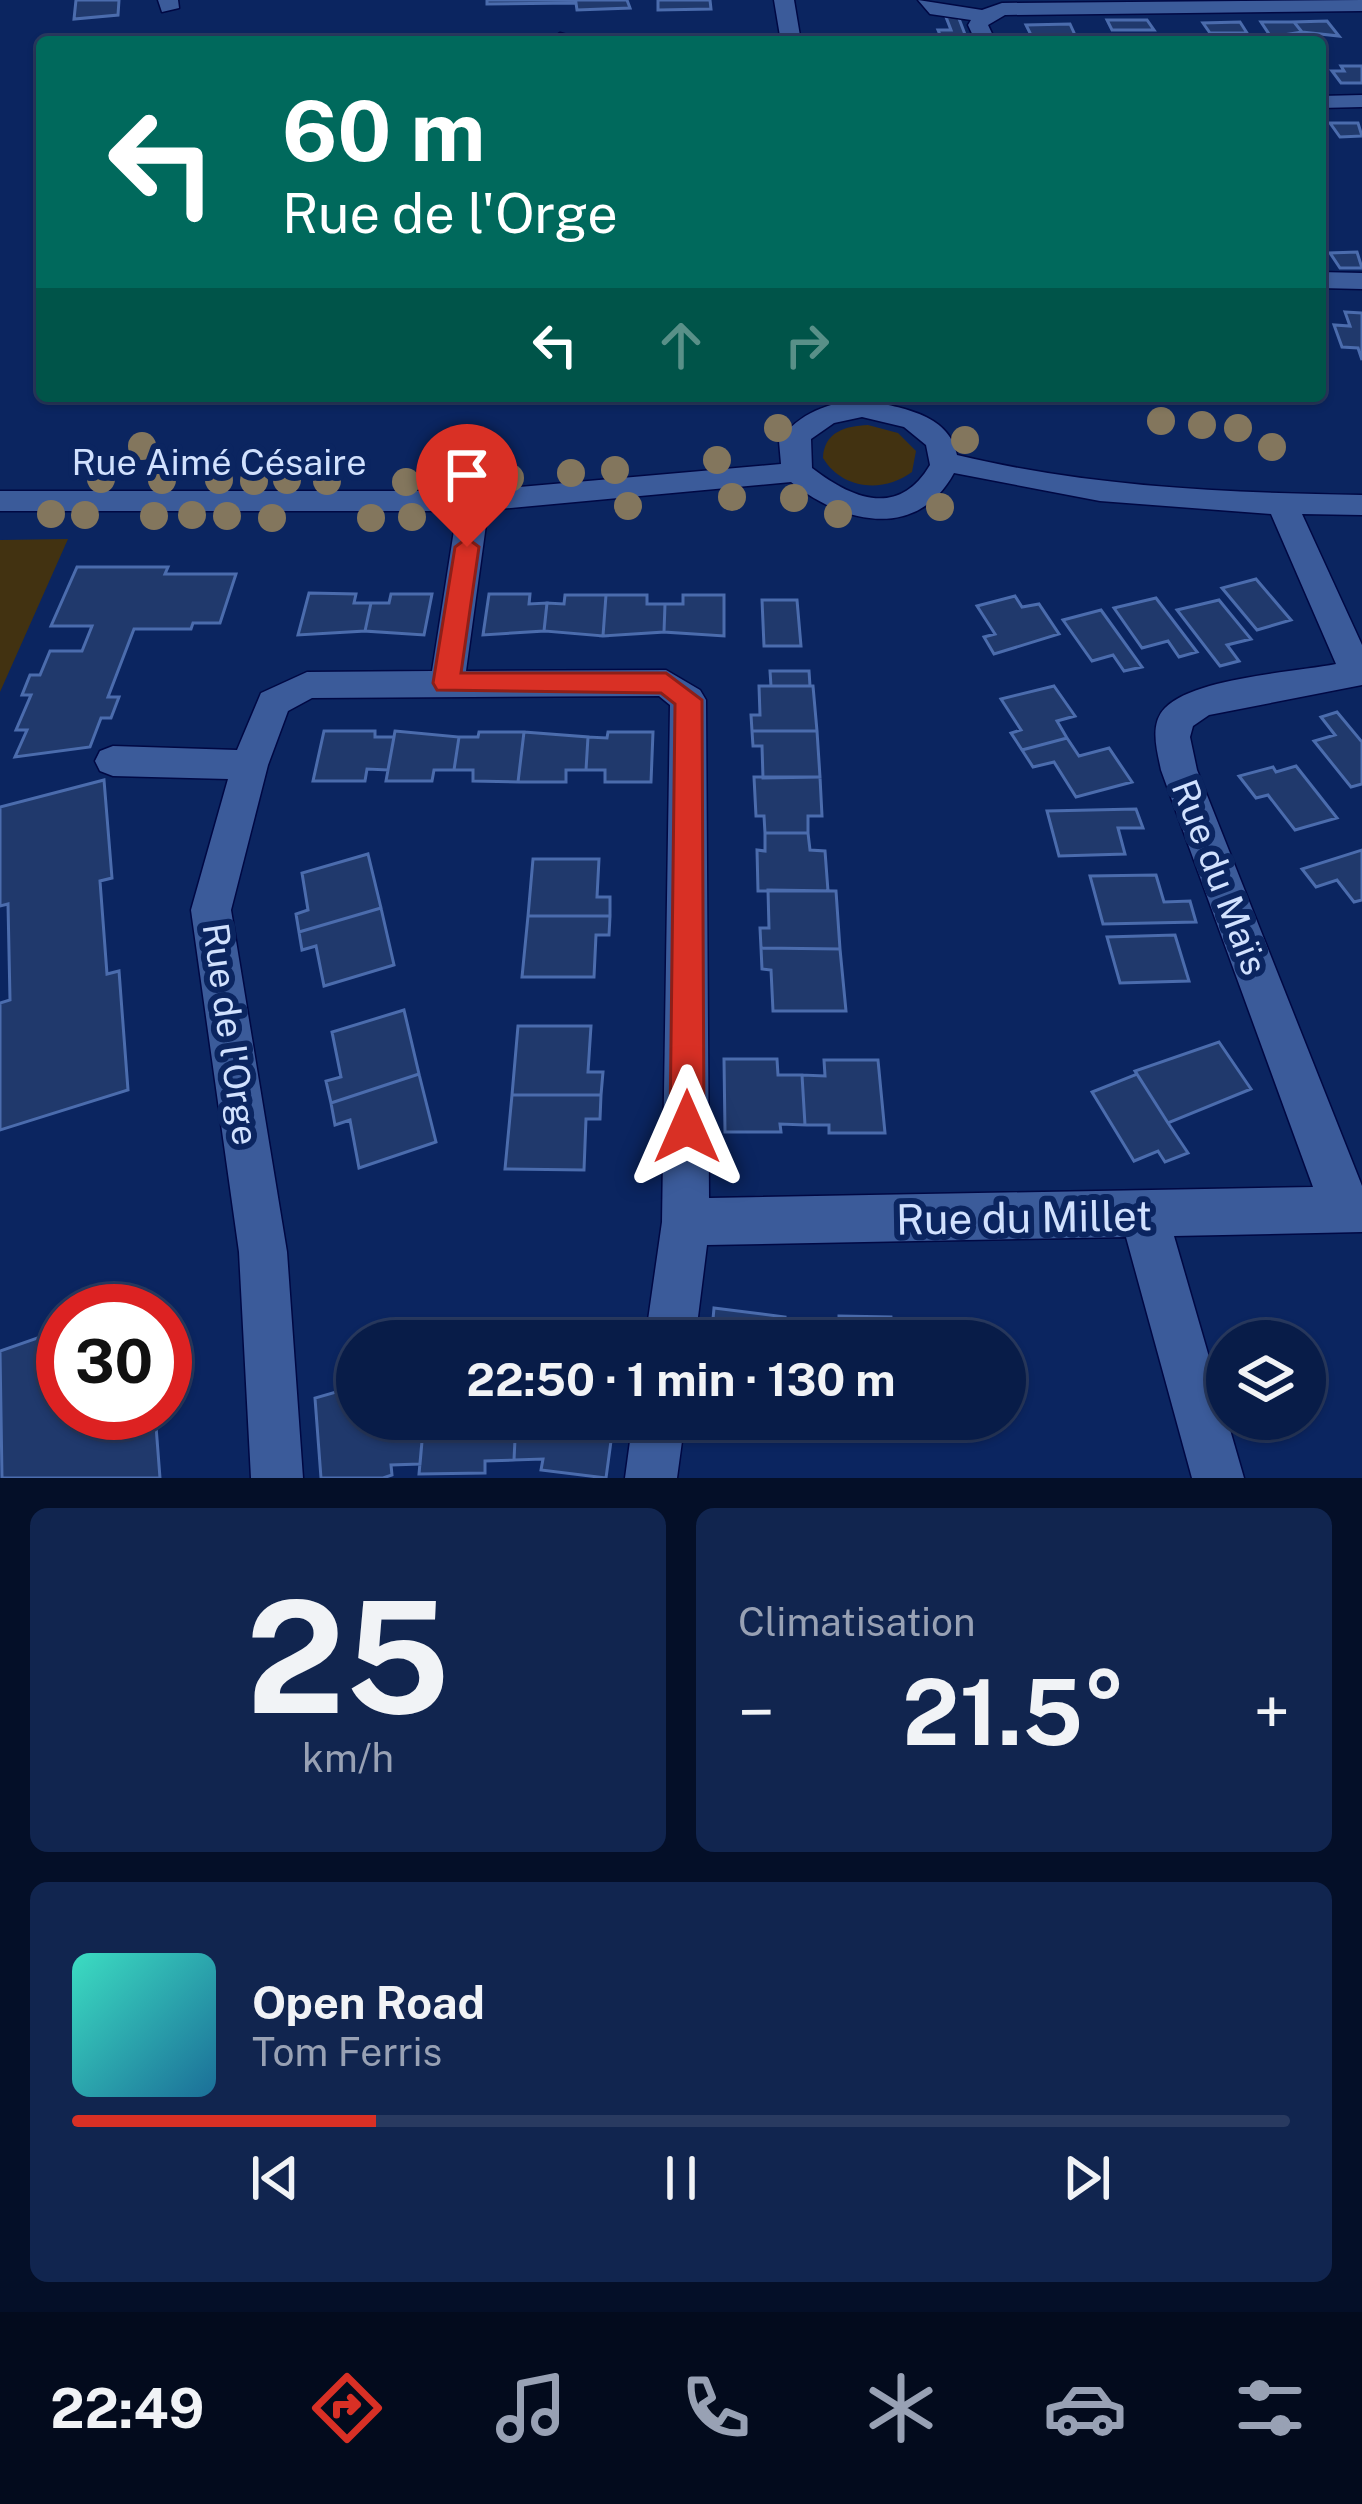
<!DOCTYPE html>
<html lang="fr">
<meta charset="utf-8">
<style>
body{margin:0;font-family:"Public Sans",sans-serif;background:#11254f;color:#f1f3f6;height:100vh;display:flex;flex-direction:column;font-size:45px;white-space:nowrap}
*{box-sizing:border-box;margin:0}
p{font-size:39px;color:#98a1b4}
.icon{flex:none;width:66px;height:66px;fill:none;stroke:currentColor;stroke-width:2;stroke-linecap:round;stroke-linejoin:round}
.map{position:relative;height:1478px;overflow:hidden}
.panel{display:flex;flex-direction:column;gap:30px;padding:30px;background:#040f28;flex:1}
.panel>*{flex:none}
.hud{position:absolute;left:36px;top:36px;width:1290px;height:366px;border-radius:12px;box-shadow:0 3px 9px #0004,0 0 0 3px #293a60;background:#00695c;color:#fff;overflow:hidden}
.controls{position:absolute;left:1206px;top:1320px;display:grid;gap:24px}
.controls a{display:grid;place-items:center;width:120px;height:120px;border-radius:50%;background:#081c48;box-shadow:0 3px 9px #0004,0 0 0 3px #293a60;font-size:60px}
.speed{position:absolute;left:36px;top:1284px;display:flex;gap:24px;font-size:60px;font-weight:700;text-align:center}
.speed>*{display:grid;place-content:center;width:156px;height:156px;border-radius:50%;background:#081c48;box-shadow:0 3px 9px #0004,0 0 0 3px #293a60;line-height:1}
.speed .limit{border:18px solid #d22;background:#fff;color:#111}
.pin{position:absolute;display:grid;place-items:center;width:102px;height:102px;color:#fff;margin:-123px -51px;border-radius:50% 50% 50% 0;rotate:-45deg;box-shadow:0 0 12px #0007}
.pin .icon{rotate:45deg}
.me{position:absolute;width:132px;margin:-66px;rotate:0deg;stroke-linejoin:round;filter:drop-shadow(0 0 9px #0008)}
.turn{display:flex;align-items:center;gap:42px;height:252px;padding:0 48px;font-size:54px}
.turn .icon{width:156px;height:156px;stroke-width:2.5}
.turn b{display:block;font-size:84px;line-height:102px}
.lanes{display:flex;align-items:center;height:114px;padding:0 48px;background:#0003;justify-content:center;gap:60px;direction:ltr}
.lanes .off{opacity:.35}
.big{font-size:90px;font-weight:700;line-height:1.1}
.panel .tile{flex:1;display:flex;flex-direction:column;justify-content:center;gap:18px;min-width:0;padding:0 42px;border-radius:18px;background:#11254f}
.panel .dial{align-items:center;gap:0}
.dial b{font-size:156px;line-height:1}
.song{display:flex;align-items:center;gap:36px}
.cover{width:144px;height:144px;border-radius:18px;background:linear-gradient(135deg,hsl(170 70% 55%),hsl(200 70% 35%))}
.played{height:12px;border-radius:6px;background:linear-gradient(90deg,#d93025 25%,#293a60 25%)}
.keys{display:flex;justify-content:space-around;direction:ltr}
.heat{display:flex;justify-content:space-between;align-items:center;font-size:66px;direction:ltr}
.panel .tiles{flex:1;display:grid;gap:30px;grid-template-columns:1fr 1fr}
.tile:last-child{grid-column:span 2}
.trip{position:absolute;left:336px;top:1320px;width:690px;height:120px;border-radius:60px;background:#081c48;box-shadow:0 3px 9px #0004,0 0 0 3px #293a60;font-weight:700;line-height:120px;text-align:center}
.tabs{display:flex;height:192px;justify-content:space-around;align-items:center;background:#030b1d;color:#98a1b4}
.tabs .icon{width:84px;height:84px}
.tabs .on{color:#d93025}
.tabs b{font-size:54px;color:#f1f3f6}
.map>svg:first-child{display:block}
.green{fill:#423211}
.building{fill:#20396c;stroke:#4b6cad;stroke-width:3}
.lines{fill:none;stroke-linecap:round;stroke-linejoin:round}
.minor-casing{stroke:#000843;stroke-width:3}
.minor{fill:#3b5b9a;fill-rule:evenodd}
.tree{fill:#83765d}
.route{fill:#d93025;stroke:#8d1f18;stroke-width:3}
.labels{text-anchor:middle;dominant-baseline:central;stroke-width:12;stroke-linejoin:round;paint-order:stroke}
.street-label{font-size:36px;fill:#d1e1fe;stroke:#0b2560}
.near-street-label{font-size:42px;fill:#d1e1fe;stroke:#0b2560}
</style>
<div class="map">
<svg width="1362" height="1478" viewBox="0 0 1362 1478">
<rect width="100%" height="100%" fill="#0b2560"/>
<!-- green -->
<path class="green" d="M868 425 898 433 916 451 912 472C884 493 842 490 823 458 824 432 845 426 868 425Z
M68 539 0 692V540Z"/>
<!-- building -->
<path class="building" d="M76 0H119L118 15 74 19Z
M487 0H627L630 8 577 10 576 3 487 4Z
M658 0H710L711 9 658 10Z
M958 16 966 37H941L938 30H951L946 17Z
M1107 20H1147L1154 30H1112Z
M1327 21 1339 36 1302 32 1294 22Z
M1240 22 1247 33H1210L1203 23Z
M1261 22H1294L1302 32 1271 37Z
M1070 24 1075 35H1031L1026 25Z
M1341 66H1362V83H1341L1332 71H1344Z
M1330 123H1358L1362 136 1340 137Z
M1357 252 1362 268H1340L1330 253Z
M1345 312 1362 313V360L1358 348 1342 347 1334 325 1350 326Z
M77 567H168L165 574H236L220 623H193L191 629H134L108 697H119L111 718H101L90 747 15 757 27 730H16L31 695H22L30 675H40L50 651H82L92 626H51Z
M1256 579 1291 620 1257 630 1222 588Z
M309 593 356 594 354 603H371L365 631 298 635Z
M391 594H432L424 635 365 631 371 603H389Z
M489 594H530L529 604 547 603 544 631 483 635Z
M565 595H606L603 636 544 631 547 603 564 604Z
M606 595H647V604H665L664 632 603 636Z
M683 595H724V636L664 632 665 604H683Z
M1015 596 1022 607 1039 604 1059 634 994 654 984 637 995 634 977 606Z
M1156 598 1197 652 1179 657 1168 641 1142 648 1114 608Z
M762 600H797L801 646H764Z
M1219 600 1251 639 1227 645 1239 661 1220 666 1177 610Z
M1101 610 1142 667 1124 671 1113 655 1092 661 1063 620Z
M770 671H809L810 686H771Z
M759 686H813L817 731H752L751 715H760Z
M1054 686 1075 716 1057 721 1067 738 1022 750 1011 733 1021 730 1001 699Z
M1337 712 1362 742V784L1351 787 1314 741 1335 735 1321 717Z
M324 731H375V737H394L388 770 367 769 365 781H313Z
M395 731 459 737 454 770H434L432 781H386Z
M752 731H817L820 777 763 778 762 746H753Z
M479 732H524L518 782 473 781V770H454L459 737H478Z
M524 732 588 737 586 770H566V782H518Z
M608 732H653L651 782H605V770H586L588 737 607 738Z
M1067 738 1079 756 1109 748 1132 782 1076 797 1054 762 1033 767 1022 750Z
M1296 766 1337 818 1295 830 1268 795 1256 798 1239 776 1273 767 1276 772Z
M754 777H820L822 816H808V833H765L764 816H756Z
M104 780 112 878 100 881 107 974 119 971 128 1090 0 1130V1003L10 1000 8 904 0 906V807Z
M1136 809 1143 828H1118L1125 854 1059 856 1047 811Z
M765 833H808L810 850 825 851 828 891H758L757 850 765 851Z
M1362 850V900L1354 902 1337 880 1316 887 1302 869Z
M368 854 381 908 299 932 296 914 308 910 302 873Z
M533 859H599L597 897H610V916H528Z
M1156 875 1164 902 1190 901 1196 922 1103 924 1090 876Z
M768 890 836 891 840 949 761 948 760 928H769Z
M381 908 394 965 324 986 316 946 302 950 299 932Z
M528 916H610L609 935H596L594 977H522Z
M1175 935 1189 981 1120 983 1107 937Z
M761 948 840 949 846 1011H773L771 970 762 969Z
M404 1010 419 1074 331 1103 326 1081 341 1077 332 1032Z
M518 1026H591L588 1072H603L601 1095H512Z
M1219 1042 1251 1089 1168 1123 1135 1071Z
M724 1059H777L778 1075H802L805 1125 780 1124 781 1132H725Z
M824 1060H878L885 1133H829V1125H805L802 1075 825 1076Z
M419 1074 436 1142 359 1168 350 1120 335 1125 331 1103Z
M1137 1074 1168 1123 1188 1153 1165 1162 1158 1151 1134 1161 1092 1092Z
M512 1095H601L600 1119H586L584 1170 505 1169Z
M714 1308 785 1317 784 1326 812 1327 813 1341H711Z
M839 1316 891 1317 893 1341H813L812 1327 839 1328Z
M63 1329V1413H155L160 1478H2L0 1351Z
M357 1386V1419H424L420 1464 391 1465 392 1475 383 1478H321L315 1398Z
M424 1419H516L514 1460 485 1461V1473L419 1474Z
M516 1419H614L606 1478 541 1470 543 1459 514 1460Z"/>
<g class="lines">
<!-- minor casing -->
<g class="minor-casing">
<path id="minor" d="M158 0H178L179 8 162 12Z
M774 0H794L801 42H781Z
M918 0 982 10 1002 3 1362 0V11L1005 15 988 25 996 42H976L968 25 971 20 930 14Z
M560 33 567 35 569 42H549Z
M1362 95V107L1320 108V96Z
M1320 272 1362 273V289L1320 288Z
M862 399C898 408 949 412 957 455 1090 487 1226 493 1362 495V515L1302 514 1362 645V685L1209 715 1193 726 1190 737 1197 770 1362 1186V1232L1174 1236 1244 1478H1192L1126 1237 707 1245 695 1341H645L662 1222 670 705 659 696 312 698 288 711 268 765 231 910 287 1252 303 1478H251L239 1252 191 910 228 779 113 776 100 771 95 761 100 751 113 746 237 750 261 693 307 672 432 671 457 511H0V491H474L781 464 779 441C800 412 828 403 862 399ZM862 417 904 427 926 445 930 465C898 519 851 498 812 468L811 439 834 423ZM954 473 1100 501 1271 514 1336 664C1295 672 1194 678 1165 708 1149 724 1157 750 1161 770L1313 1187 709 1198 706 700 700 690 666 670 466 671 488 510 791 482C842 523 916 542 954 473Z
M633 1419H685L677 1478H625Z"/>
</g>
<!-- minor -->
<use href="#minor" class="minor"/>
</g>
<!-- trees -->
<g class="tree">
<circle cx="1161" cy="421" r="14"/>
<circle cx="1202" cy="425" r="14"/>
<circle cx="778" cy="428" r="14"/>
<circle cx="1238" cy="428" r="14"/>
<circle cx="965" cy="440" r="14"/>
<circle cx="142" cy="446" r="14"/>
<circle cx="1272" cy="447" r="14"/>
<circle cx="717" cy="460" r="14"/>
<circle cx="615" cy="470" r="14"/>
<circle cx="571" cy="473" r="14"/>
<circle cx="510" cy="478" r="14"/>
<circle cx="101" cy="479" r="14"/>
<circle cx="443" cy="479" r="14"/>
<circle cx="162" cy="480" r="14"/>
<circle cx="219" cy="480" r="14"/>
<circle cx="287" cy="480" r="14"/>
<circle cx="254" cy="481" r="14"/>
<circle cx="327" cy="481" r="14"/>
<circle cx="406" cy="482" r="14"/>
<circle cx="732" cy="497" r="14"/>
<circle cx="794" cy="498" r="14"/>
<circle cx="628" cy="506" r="14"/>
<circle cx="940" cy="507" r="14"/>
<circle cx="51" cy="514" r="14"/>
<circle cx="838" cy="514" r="14"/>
<circle cx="85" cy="515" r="14"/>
<circle cx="192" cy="515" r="14"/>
<circle cx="154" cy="516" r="14"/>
<circle cx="227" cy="516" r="14"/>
<circle cx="412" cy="517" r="14"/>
<circle cx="272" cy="518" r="14"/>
<circle cx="371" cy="518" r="14"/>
</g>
<!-- route -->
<path class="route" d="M467 538 479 547 461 673H666L702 700 704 1127 699 1139 687 1144 675 1139 670 1127 675 704 661 693 437 690 433 683 455 547Z"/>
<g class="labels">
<!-- street labels -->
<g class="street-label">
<text x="219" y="462">Rue Aimé Césaire</text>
<text transform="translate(1220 877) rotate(69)">Rue du Maïs</text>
<text transform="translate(231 1034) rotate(82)">Rue de l'Orge</text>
</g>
<!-- near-street labels -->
<g class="near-street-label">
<text transform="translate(1024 1217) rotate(-1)">Rue du Millet</text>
</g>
</g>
</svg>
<div class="controls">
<a><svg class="icon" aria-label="layers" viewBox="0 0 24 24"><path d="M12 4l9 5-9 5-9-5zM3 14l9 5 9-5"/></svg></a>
</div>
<div class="speed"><div class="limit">30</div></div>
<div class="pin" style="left:467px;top:547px;background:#d93025"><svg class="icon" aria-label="arrive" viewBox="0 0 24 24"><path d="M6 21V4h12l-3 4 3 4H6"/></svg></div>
<svg class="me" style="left:687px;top:1127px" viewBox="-20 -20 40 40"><path d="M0-17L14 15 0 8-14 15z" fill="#d93025" stroke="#fff" stroke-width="4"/></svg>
<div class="trip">22:50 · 1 min · 130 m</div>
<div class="hud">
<div class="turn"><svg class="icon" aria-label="left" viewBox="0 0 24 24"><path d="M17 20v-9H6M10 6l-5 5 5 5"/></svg><div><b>60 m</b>Rue de l'Orge</div></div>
<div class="lanes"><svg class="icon" aria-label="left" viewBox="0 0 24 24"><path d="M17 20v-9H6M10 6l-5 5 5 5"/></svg><svg class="icon off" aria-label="ahead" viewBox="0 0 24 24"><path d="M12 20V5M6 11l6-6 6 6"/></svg><svg class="icon off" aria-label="right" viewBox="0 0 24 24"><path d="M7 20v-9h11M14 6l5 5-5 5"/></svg></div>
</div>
</div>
<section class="panel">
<div class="tiles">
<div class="tile dial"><b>25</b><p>km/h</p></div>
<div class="tile"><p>Climatisation</p>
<div class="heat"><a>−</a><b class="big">21.5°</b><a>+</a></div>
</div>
<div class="tile">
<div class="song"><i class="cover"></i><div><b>Open Road</b><p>Tom Ferris</p></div></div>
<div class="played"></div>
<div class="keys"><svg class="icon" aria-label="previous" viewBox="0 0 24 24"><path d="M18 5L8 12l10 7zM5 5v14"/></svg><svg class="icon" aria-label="pause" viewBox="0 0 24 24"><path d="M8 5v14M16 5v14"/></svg><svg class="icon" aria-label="next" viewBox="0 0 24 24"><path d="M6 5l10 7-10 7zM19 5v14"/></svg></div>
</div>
</div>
</section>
<nav class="tabs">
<b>22:49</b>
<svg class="icon on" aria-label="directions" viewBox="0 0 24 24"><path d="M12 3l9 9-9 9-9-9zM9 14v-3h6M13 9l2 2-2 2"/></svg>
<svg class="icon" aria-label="music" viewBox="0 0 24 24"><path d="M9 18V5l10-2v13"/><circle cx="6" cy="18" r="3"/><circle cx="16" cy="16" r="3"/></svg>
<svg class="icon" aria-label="phone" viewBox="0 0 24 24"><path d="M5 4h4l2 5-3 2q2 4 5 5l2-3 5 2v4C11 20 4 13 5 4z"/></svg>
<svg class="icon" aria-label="climate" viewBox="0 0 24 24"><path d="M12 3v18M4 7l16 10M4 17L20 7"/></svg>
<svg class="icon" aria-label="car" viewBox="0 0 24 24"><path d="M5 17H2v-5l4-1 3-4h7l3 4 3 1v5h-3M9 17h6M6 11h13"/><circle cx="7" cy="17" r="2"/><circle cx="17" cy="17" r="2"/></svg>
<svg class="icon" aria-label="filters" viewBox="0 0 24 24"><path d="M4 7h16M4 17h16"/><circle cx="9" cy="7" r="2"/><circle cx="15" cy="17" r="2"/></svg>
</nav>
